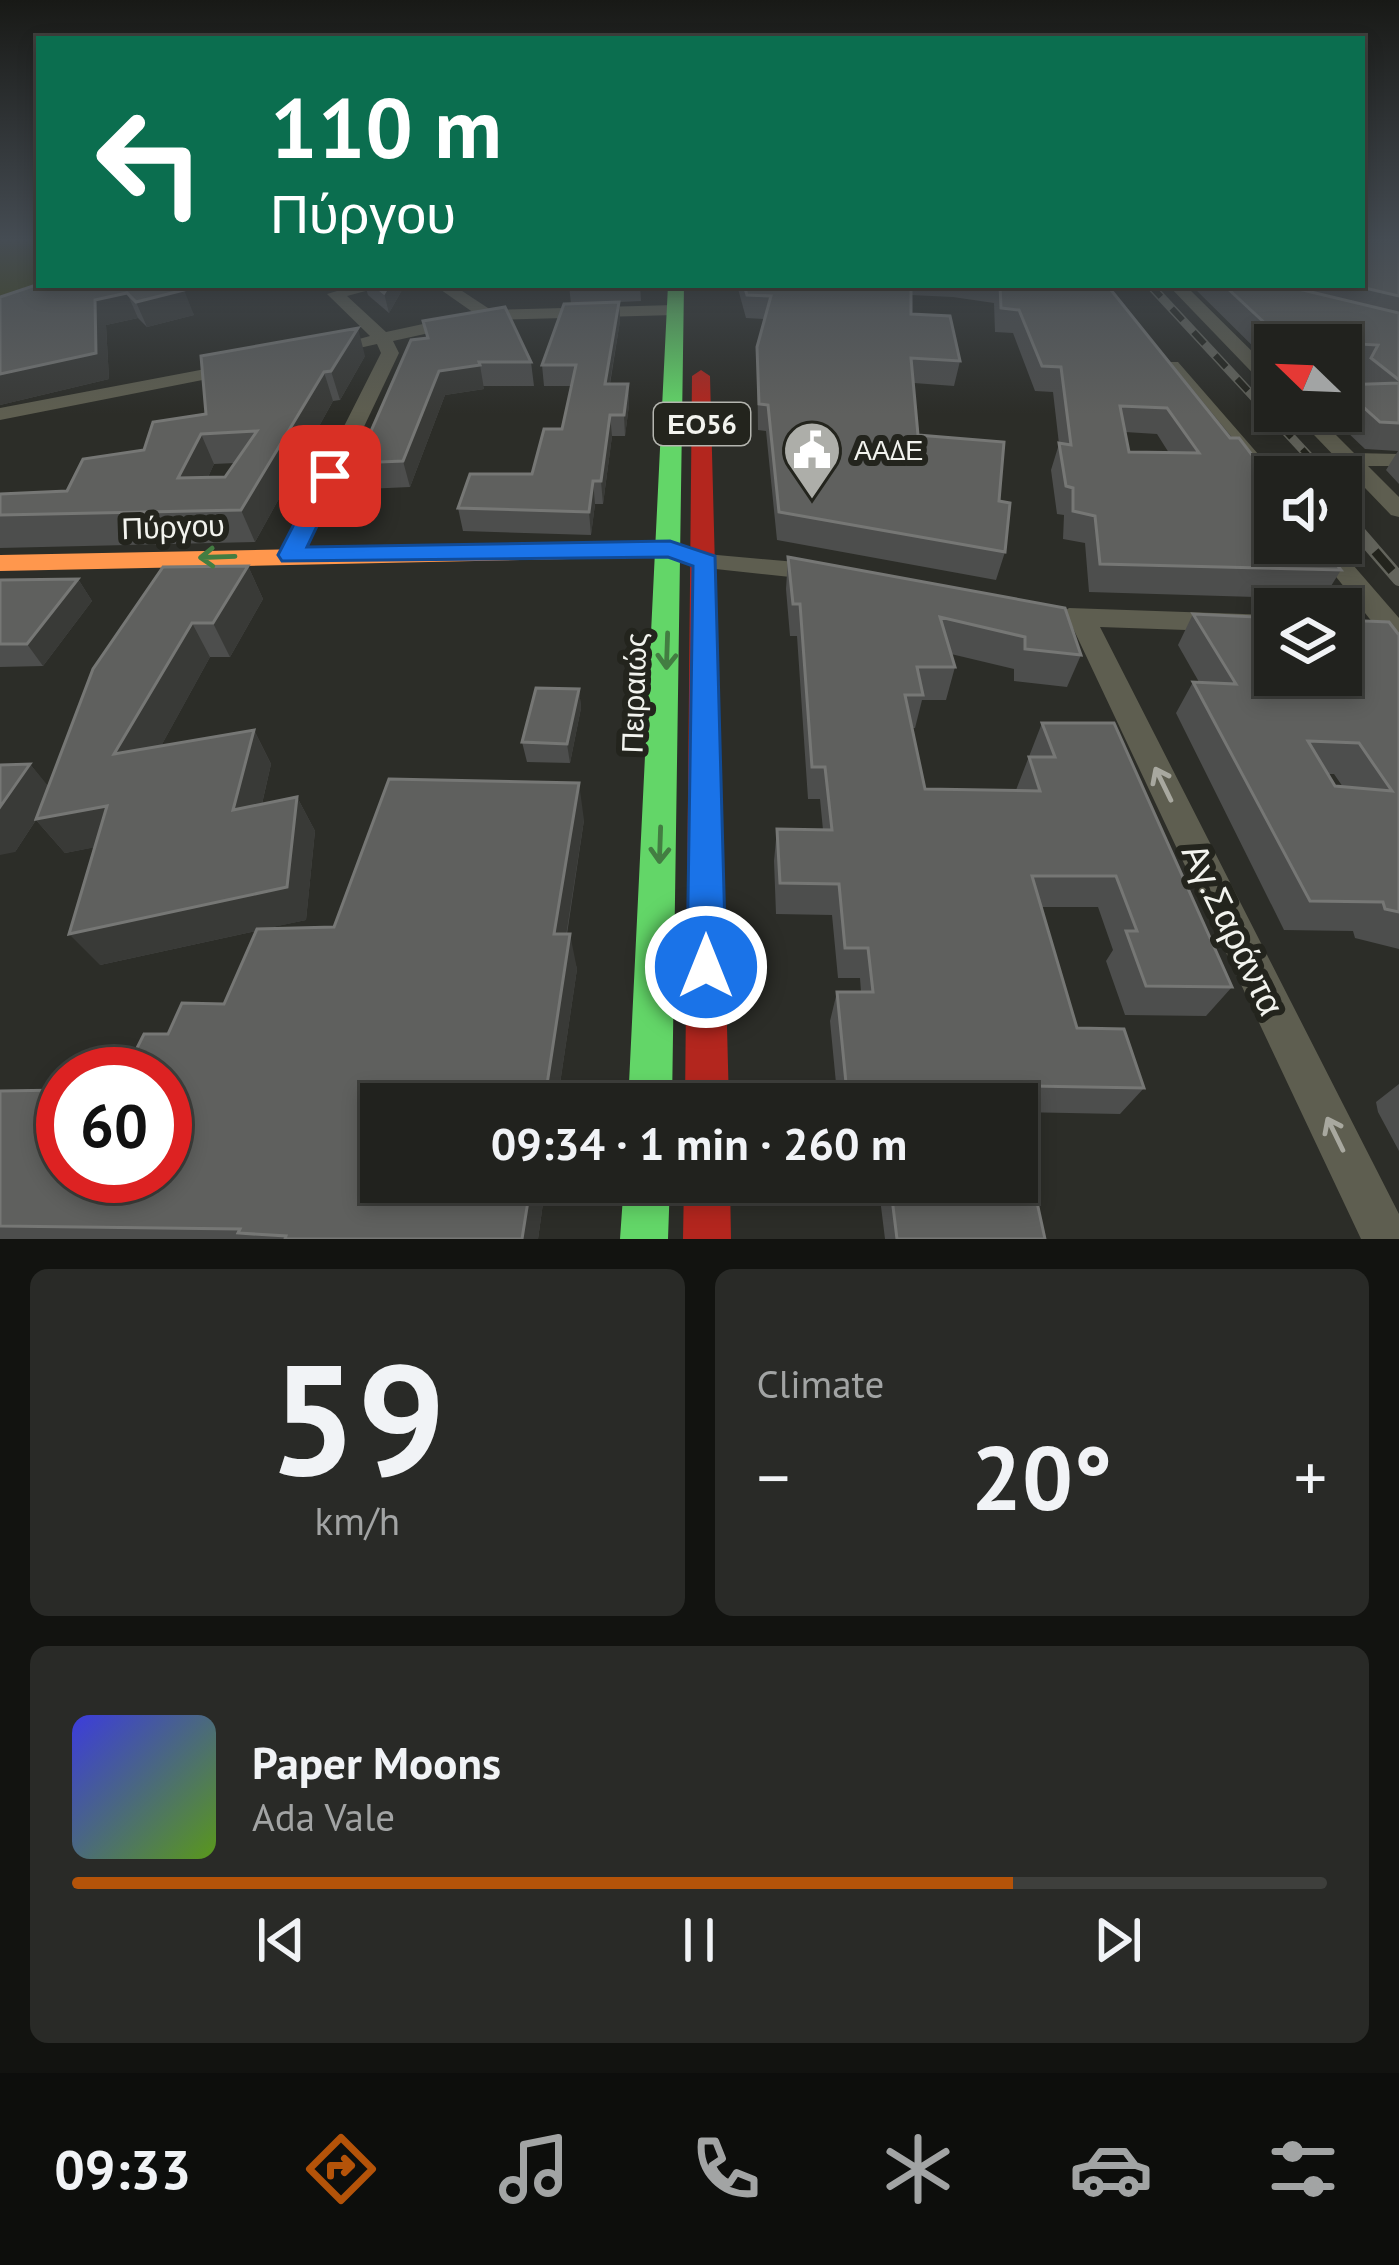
<!DOCTYPE html>
<meta charset="utf-8">
<style>
body{margin:0;font-family:"PT Sans",sans-serif;background:#292a27;color:#f1f3f6;height:100vh;display:flex;flex-direction:column;font-size:45px;white-space:nowrap}
*{box-sizing:border-box;margin:0}
p{font-size:39px;color:#a2a4a4}
.icon{flex:none;width:66px;height:66px;fill:none;stroke:currentColor;stroke-width:2;stroke-linecap:round;stroke-linejoin:round}
.map{position:relative;height:1239px;overflow:hidden}
.panel{display:flex;flex-direction:column;gap:30px;padding:30px;background:#121310;flex:1}
.panel>*{flex:none}
.top-card{position:absolute;left:36px;top:36px;width:1329px;height:252px;border-radius:0px;box-shadow:0 6px 18px #0003,0 0 0 3px #3e3f3c;background:#0b6e4f;color:#fff;overflow:hidden}
.needle{width:78px;rotate:293deg}
.fabs{position:absolute;left:1254px;top:324px;display:grid;gap:24px}
.fabs a{display:grid;place-items:center;width:108px;height:108px;border-radius:0px;background:#21221e;box-shadow:0 6px 18px #0003,0 0 0 3px #3e3f3c;font-size:60px}
.speed{position:absolute;left:36px;top:1047px;display:flex;gap:24px;font-size:60px;font-weight:700;text-align:center}
.speed>*{display:grid;place-content:center;width:156px;height:156px;border-radius:50%;background:#21221e;box-shadow:0 6px 18px #0003,0 0 0 3px #3e3f3c;line-height:1}
.speed .limit{border:18px solid #d22;background:#fff;color:#111}
.pin{position:absolute;display:grid;place-items:center;width:102px;height:102px;color:#fff;margin:-51px;border-radius:24px;box-shadow:0 6px 18px #0006}
.me{position:absolute;width:132px;margin:-66px;rotate:0deg;stroke-linejoin:round;filter:drop-shadow(0 0 9px #0008)}
.turn{display:flex;align-items:center;gap:42px;height:252px;padding:0 36px;font-size:54px}
.turn .icon{width:156px;height:156px;stroke-width:2.5}
.turn b{display:block;font-size:84px;line-height:102px}
.big{font-size:90px;font-weight:700;line-height:1.1}
.panel .widget{flex:1;display:flex;flex-direction:column;justify-content:center;gap:18px;min-width:0;padding:0 42px;border-radius:18px;background:#292a27}
.panel .dial{align-items:center;gap:0}
.dial b{font-size:156px;line-height:1}
.song{display:flex;align-items:center;gap:36px}
.cover{width:144px;height:144px;border-radius:18px;background:linear-gradient(135deg,hsl(240 70% 55%),hsl(90 70% 35%))}
.played{height:12px;border-radius:6px;background:linear-gradient(90deg,#b45309 75%,#3e3f3c 75%)}
.keys{display:flex;justify-content:space-around;direction:ltr}
.heat{display:flex;justify-content:space-between;align-items:center;font-size:66px;direction:ltr}
.panel .tiles{flex:1;display:grid;gap:30px;grid-template-columns:1fr 1fr}
.widget:last-child{grid-column:span 2}
.trip{position:absolute;left:360px;top:1083px;width:678px;height:120px;border-radius:0px;background:#21221e;box-shadow:0 6px 18px #0003,0 0 0 3px #3e3f3c;font-weight:700;line-height:120px;text-align:center}
.tabs{display:flex;height:192px;justify-content:space-around;align-items:center;background:#0d0e0c;color:#a2a4a4}
.tabs .icon{width:84px;height:84px}
.tabs .selected{color:#b45309}
.tabs b{font-size:54px;color:#f1f3f6}
.map>svg:first-child{display:block}
.green{fill:#3d4110}
.lines{fill:none;stroke-linecap:round;stroke-linejoin:round}
.street{fill:#5e5e50;fill-rule:evenodd}
.fast{fill:#63d668;fill-rule:evenodd}
.slow{fill:#ff974d;fill-rule:evenodd}
.jam{fill:#b3261e;fill-rule:evenodd}
.rail-far1-casing{stroke:#63645c;stroke-width:9}
.rail-casing{stroke:#63645c;stroke-width:14}
.rail-far1{stroke:#23241d;stroke-width:6;stroke-dasharray:16;stroke-linecap:butt}
.rail{stroke:#23241d;stroke-width:9;stroke-dasharray:26;stroke-linecap:butt}
.wall{fill:#4d4e4d;fill-rule:evenodd}
.shaded-wall{fill:#393a37}
.building{fill:#5f605e;stroke:#767775;stroke-width:3;fill-rule:evenodd}
.oneway{stroke:#437d42}
.oneway2{stroke:#a8a89f}
.route{fill:#1a73e8;stroke:#114b97;stroke-width:3}
.labels{text-anchor:middle;dominant-baseline:central;stroke-width:12;stroke-linejoin:round;paint-order:stroke}
.shield{fill:#23241d;stroke:#b4b5af;stroke-width:3}
.shield-label{font-size:27px;font-weight:bold;fill:#f2f3ee}
.far-poi-label{font-size:27px;fill:#f2f3ee;stroke:#23241d;text-anchor:start}
.street-label{font-size:30px;fill:#f2f3ee;stroke:#23241d}
.near-street-label{font-size:36px;fill:#f2f3ee;stroke:#23241d}
</style>
<div class="map">
<svg width="1399" height="1239" viewBox="0 0 1399 1239">
<rect width="100%" height="100%" fill="#2c2d28"/>
<!-- green -->
<path class="green" d="M0 240H39V285L0 313Z"/>
<g class="lines">
<!-- street -->
<path class="street" d="M357 285H388L347 296 386 332 474 313 434 285H453L491 310 675 305 683 310 675 315 488 320 393 341 399 353 303 555 291 563 279 555 381 353 377 344 328 355 319 350 370 336 327 294Z
M1168 285H1185L1275 374V391L1268 389Z
M1166 362H1178L1278 477 1275 495 1267 493 1166 370Z
M237 363 243 364V372L0 420V408Z
M1291 411H1312L1354 453 1399 454V466H1368L1399 497V517L1391 515Z
M1309 543H1334L1399 618V645L1389 643Z
M706 554 819 564 832 572 819 580 697 567 693 562Z
M1069 608 1275 615V633L1100 627 1399 1214V1239H1361L1072 626 1059 623 1056 617Z"/>
<!-- fast -->
<path class="fast" d="M668 285H684L672 1104H628Z
M624 1182H670L668 1239H620Z"/>
<!-- slow -->
<path class="slow" d="M670 542 709 555 712 560 700 568 667 557 0 571V555Z"/>
<!-- jam -->
<path class="jam" d="M701 370 710 376 729 1104H685L692 376Z
M684 1182H730L731 1239H683Z"/>
<!-- rail-far1 casing -->
<g class="rail-far1-casing">
<path id="rail-far1" d="M1150 285 1328 477"/>
</g>
<!-- rail casing -->
<g class="rail-casing">
<path id="rail" d="M1341 512 1399 579"/>
</g>
<!-- rail-far1 -->
<use href="#rail-far1" class="rail-far1"/>
<!-- rail -->
<use href="#rail" class="rail"/>
</g>
<!-- wall -->
<path class="wall" d="M1362 240H1399V484L1386 470 1398 451 1365 449 1325 411H1341V385L1358 384 1364 370 1341 369V345H1275V365H1272L1191 285H1362Z
M178 285 194 315 147 327 138 318 106 325 109 379 0 405V297Z
M365 285H401L402 290 389 313 368 295Z
M569 285H640L641 301 619 302 620 321 610 384H628L629 405 625 436H612L603 504H595L591 535 463 531 458 508 532 474 562 429 572 386H544L542 365 571 304Z
M737 285H1107L1341 570 1323 599 1089 592 1085 543 1063 539 1064 515 1057 514 1051 470 1059 444 1053 392 1035 391 1013 333 995 332 994 303 953 297 911 295V314L960 361 954 386 914 383 918 435 999 501 1005 552 996 580 777 540 766 431 758 430 757 347 765 319 746 318ZM1125 432 1157 434 1169 453 1129 452Z
M423 321 531 362 534 386H483L484 389 445 395 410 487 365 489 357 463 427 338Z
M365 356 340 400 333 401 255 542 0 548V494L67 491 206 414ZM235 463 225 477H208L214 464Z
M788 557 1081 655 1067 687 1014 681V669L951 654 955 667 946 700H922L915 728H912L925 789 1016 790 1042 723 1232 987 1206 1016 1125 1015 1106 961 1113 950 1098 907H1041L1077 1028 1144 1088 1120 1114 1017 1112V1104H838L830 1021 837 992H861L860 978H838L832 915 776 914 774 861 777 829 823 830 820 799H808L797 636H790L786 589Z
M248 566 263 599 230 657H210L161 746 254 730 271 764 262 804 297 797 315 831 306 920 267 928 334 927 584 820 567 934 577 969 557 1104H381V1182H546L538 1239H0V1091L63 1176 168 1034 224 1004 256 931 100 965 95 847 65 853 36 820 15 852 30 764 48 787 93 669Z
M78 579 92 601 43 666 0 667V580Z
M1193 614 1399 635V949L1355 938 1353 931 1284 930 1176 713 1193 682H1199L1178 645ZM1328 774H1334L1343 787 1335 786Z
M579 689 581 708 570 763 527 762 522 742Z
M1399 1084V1151L1378 1112 1376 1102Z
M878 1182H1017L1045 1239H885Z"/>
<!-- shaded-wall -->
<path class="shaded-wall" d="M389 285H401L402 290 389 313 384 293Z
M184 290 194 315 147 327 136 302Z
M127 293 138 318 106 325 109 379 0 405V374L95 300Z
M619 302 620 321 606 405 605 384Z
M358 328 365 356 340 400 331 371Z
M480 365 484 389 445 395 410 487 403 461 439 371Z
M324 372 333 401 255 542 241 510Z
M628 384 629 405 625 436 624 415Z
M610 415 612 436 603 504 601 481Z
M201 434 214 464 193 510 178 478Z
M593 481 595 504 591 535 589 512Z
M248 566 263 599 230 657 213 623Z
M78 579 92 601 43 666 27 644Z
M192 623 210 657 138 788 114 754Z
M579 689 581 708 570 763 567 744Z
M254 730 271 764 253 843 233 810Z
M30 764 54 793 107 806 133 840 65 853 36 820 15 852 0 855V807Z
M579 783 584 820 561 968 554 934Z
M297 797 315 831 306 920 100 965 69 934Z
M570 934 577 969 557 1104H544Z
M531 1182H546L538 1239H522Z"/>
<!-- building -->
<path class="building" d="M1362 240 1399 242V296L1352 285H1362Z
M39 284 178 285 184 290 136 302 127 293 95 300 96 353 0 374V297Z
M374 285H389L384 293Z
M569 285H622L569 287Z
M744 285H911V314L950 316 960 361 911 358 918 435 1004 442 999 501 1010 503 1005 552 779 512 768 405 759 404 757 347 771 296 747 295Z
M1000 285H1107L1230 438H1239L1275 485V543H1320L1341 570 1100 564 1095 516 1073 511V488L1066 486 1059 443 1071 445 1061 367 1042 366 1019 310 1001 308ZM1120 406 1167 408 1199 453 1129 452Z
M1224 285H1282L1399 313V380L1371 358 1378 345 1283 340Z
M619 302 605 384H628L624 415H610L601 481H593L589 512 458 508 470 474H532L544 429H562L576 365H542L564 304Z
M505 307 531 362H479L480 365 439 371 403 461 357 463 411 340 428 338 423 321Z
M358 328 331 371 324 372 241 510 0 515V494L67 491 83 459 144 450 153 422 206 414 201 356ZM257 431 225 477 178 478 201 434Z
M1399 383V423L1380 422 1341 387V385Z
M788 557 1065 608 1081 655 1025 649V637L940 617 955 667H917L923 695H905L925 789 1040 791 1029 757H1055L1042 723H1114L1232 987 1146 986 1126 931H1137L1116 876H1032L1077 1028 1124 1029 1144 1088 846 1083 837 992H873L868 948H845L839 884 780 883 777 829 832 830 825 767H812L800 604H793Z
M248 566 213 623H192L114 754 254 730 233 810 297 797 287 887 69 934 107 806 36 819 93 669 163 567Z
M78 579 27 644H0V580Z
M1193 614 1275 618V675H1341V620L1389 622 1399 635V912L1385 909 1383 902 1310 901 1193 682 1236 684ZM1308 741 1359 743 1392 791 1335 786Z
M536 688 579 689 567 744 522 742Z
M30 764 0 807V765Z
M389 779 579 783 554 934H570L544 1104H381V1182H531L522 1239H285L286 1236 238 1233 240 1229 0 1226V1091L63 1090V1176H165V1074H124L144 1034H168L182 1003 224 1004 257 929 334 927Z
M1017 1147H1025L1045 1239H897L890 1182H1017Z"/>
<!-- one-way arrows -->
<defs><path id="oneway-shaft" d="M-6 0H5M1.5-3L5.5 0L1.5 3" fill="none" stroke-width="1.6" stroke-linecap="round" stroke-linejoin="round" transform="scale(3)"/></defs>
<g class="oneway">
<use href="#oneway-shaft" transform="translate(217 557) rotate(178)"/>
<use href="#oneway-shaft" transform="translate(667 651) rotate(92)"/>
<use href="#oneway-shaft" transform="translate(660 845) rotate(92)"/>
</g>
<g class="oneway2">
<use href="#oneway-shaft" transform="translate(1163 784) rotate(-116)"/>
<use href="#oneway-shaft" transform="translate(1335 1134) rotate(-116)"/>
</g>
<!-- sky -->
<linearGradient id="sky" x2="0" y2="1"><stop stop-color="#181916"/><stop offset="0.58" stop-color="#454c53"/><stop offset="1" stop-color="#454c53" stop-opacity="0"/></linearGradient>
<rect width="1399" height="414" fill="url(#sky)"/>
<!-- route -->
<path class="route" d="M330 469 341 476 307 547 670 541 715 556 726 967 720 980 706 986 693 980 687 967 693 566 668 557 282 561 278 555 319 476Z"/>
<!-- icons -->
<defs>
<g id="civic-pin" transform="scale(3)"><path d="M0 17L-7.5 6A9.5 9.5 0 1 1 7.5 6Z" fill="#adaea9" stroke="#23241d"/><path d="M-.6-6.5H3V-4.5H.6V-3L4-1V1h2V6H-6V1h2V-1L-.6-3ZM-1.2 2.5V6h2.4V2.5Z" fill="#fff"/></g>
</defs>
<g fill-rule="evenodd">
<use href="#civic-pin" x="812" y="450"/>
</g>
<g class="labels">
<!-- shield labels -->
<rect class="shield" x="654" y="403" width="96" height="42" rx="9"/>
<g class="shield-label">
<text x="702" y="424">ΕΟ56</text>
</g>
<!-- far-poi labels -->
<g class="far-poi-label">
<text x="854" y="450">ΑΑΔΕ</text>
</g>
<!-- street labels -->
<g class="street-label">
<text transform="translate(173 526) rotate(-2)">Πύργου</text>
<text transform="translate(633 693) rotate(-88)">Πειραιώς</text>
</g>
<!-- near-street labels -->
<g class="near-street-label">
<text transform="translate(1234 929) rotate(64)">Αγ.Σαράντα</text>
</g>
</g>
</svg>
<div class="fabs">
<a><svg class="needle" viewBox="-14 -14 28 28"><path d="M0-13l5 13h-10z" fill="#e53935"/><path d="M0 13l5-13h-10z" fill="#a2a4a4"/></svg></a>
<a><svg class="icon" aria-label="sound" viewBox="0 0 24 24"><path d="M4 9h4l5-4v14l-5-4H4zM17 9q2 3 0 6"/></svg></a>
<a><svg class="icon" aria-label="layers" viewBox="0 0 24 24"><path d="M12 4l9 5-9 5-9-5zM3 14l9 5 9-5"/></svg></a>
</div>
<div class="speed"><div class="limit">60</div></div>
<div class="pin" style="left:330px;top:476px;background:#d93025"><svg class="icon" aria-label="arrive" viewBox="0 0 24 24"><path d="M6 21V4h12l-3 4 3 4H6"/></svg></div>
<svg class="me" style="left:706px;top:967px" viewBox="-20 -20 40 40"><circle r="17" fill="#1a73e8" stroke="#fff" stroke-width="3"/><path d="M0-11L8 9 0 5-8 9z" fill="#fff"/></svg>
<div class="trip">09:34 · 1 min · 260 m</div>
<div class="top-card">
<div class="turn"><svg class="icon" aria-label="left" viewBox="0 0 24 24"><path d="M17 20v-9H6M10 6l-5 5 5 5"/></svg><div><b>110 m</b>Πύργου</div></div>
</div>
</div>
<section class="panel">
<div class="tiles">
<div class="widget dial"><b>59</b><p>km/h</p></div>
<div class="widget"><p>Climate</p>
<div class="heat"><a>−</a><b class="big">20°</b><a>+</a></div>
</div>
<div class="widget">
<div class="song"><i class="cover"></i><div><b>Paper Moons</b><p>Ada Vale</p></div></div>
<div class="played"></div>
<div class="keys"><svg class="icon" aria-label="previous" viewBox="0 0 24 24"><path d="M18 5L8 12l10 7zM5 5v14"/></svg><svg class="icon" aria-label="pause" viewBox="0 0 24 24"><path d="M8 5v14M16 5v14"/></svg><svg class="icon" aria-label="next" viewBox="0 0 24 24"><path d="M6 5l10 7-10 7zM19 5v14"/></svg></div>
</div>
</div>
</section>
<nav class="tabs">
<b>09:33</b>
<svg class="icon selected" aria-label="directions" viewBox="0 0 24 24"><path d="M12 3l9 9-9 9-9-9zM9 14v-3h6M13 9l2 2-2 2"/></svg>
<svg class="icon" aria-label="music" viewBox="0 0 24 24"><path d="M9 18V5l10-2v13"/><circle cx="6" cy="18" r="3"/><circle cx="16" cy="16" r="3"/></svg>
<svg class="icon" aria-label="phone" viewBox="0 0 24 24"><path d="M5 4h4l2 5-3 2q2 4 5 5l2-3 5 2v4C11 20 4 13 5 4z"/></svg>
<svg class="icon" aria-label="climate" viewBox="0 0 24 24"><path d="M12 3v18M4 7l16 10M4 17L20 7"/></svg>
<svg class="icon" aria-label="car" viewBox="0 0 24 24"><path d="M5 17H2v-5l4-1 3-4h7l3 4 3 1v5h-3M9 17h6M6 11h13"/><circle cx="7" cy="17" r="2"/><circle cx="17" cy="17" r="2"/></svg>
<svg class="icon" aria-label="filters" viewBox="0 0 24 24"><path d="M4 7h16M4 17h16"/><circle cx="9" cy="7" r="2"/><circle cx="15" cy="17" r="2"/></svg>
</nav>
